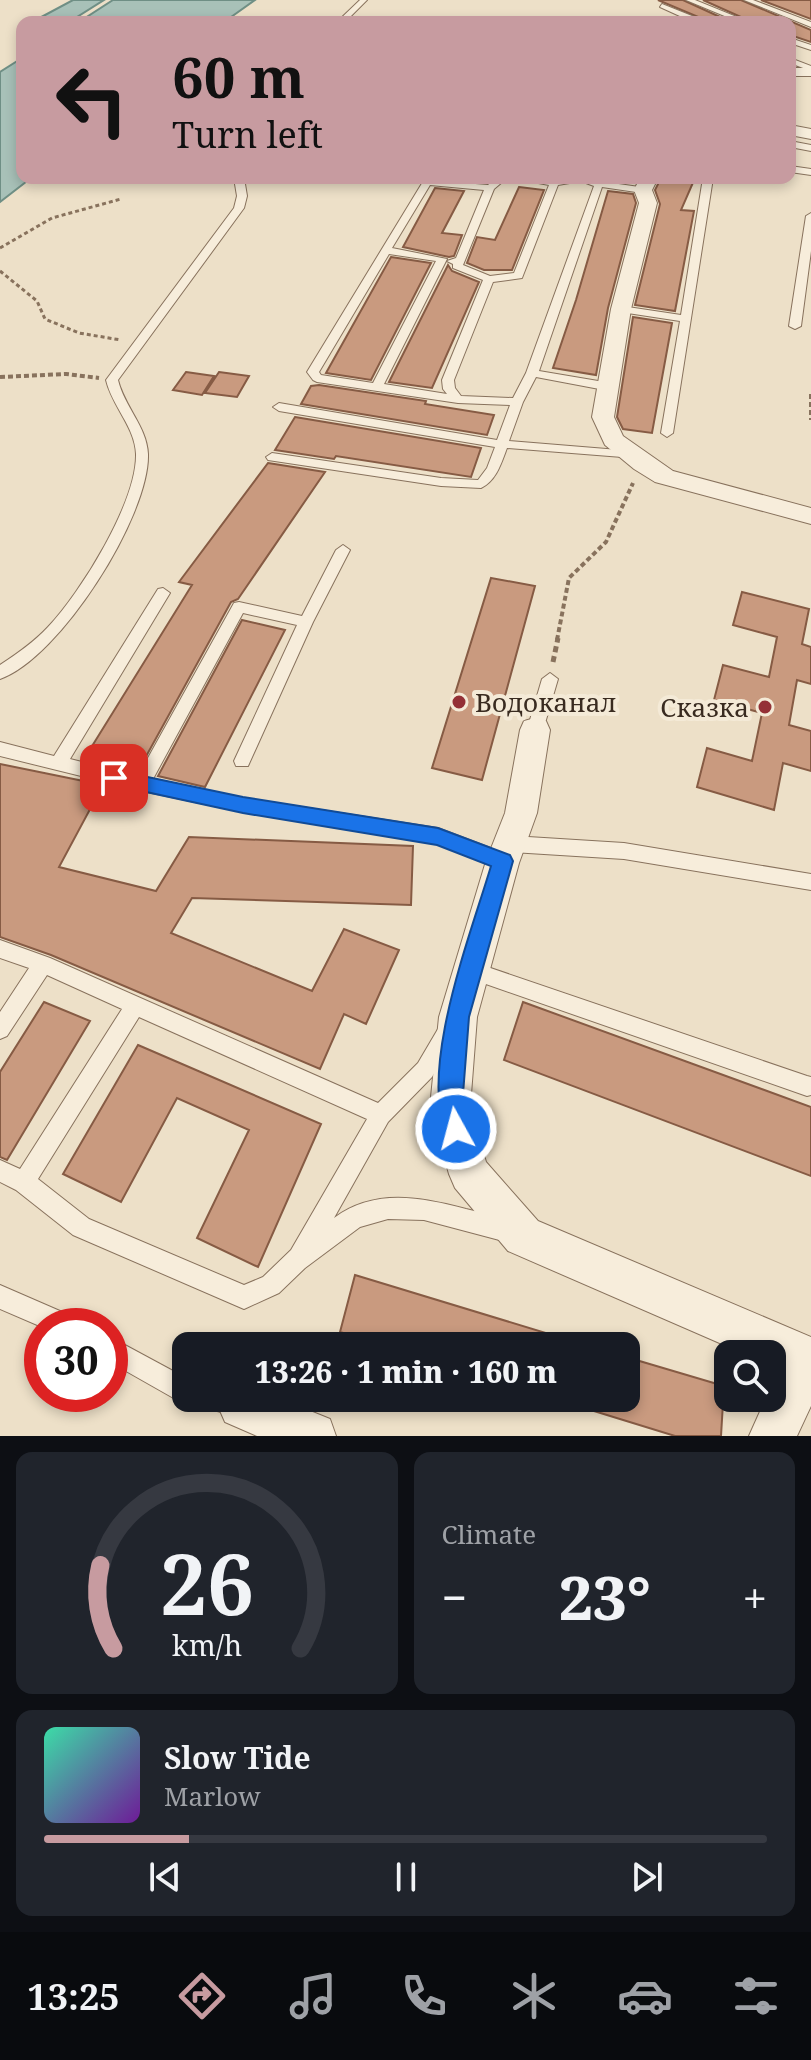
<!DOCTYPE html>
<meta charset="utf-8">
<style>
body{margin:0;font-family:"Noto Serif",serif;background:#20242c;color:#f1f3f6;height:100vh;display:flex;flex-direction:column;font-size:30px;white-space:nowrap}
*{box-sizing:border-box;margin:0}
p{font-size:26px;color:#9ea1a6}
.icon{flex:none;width:44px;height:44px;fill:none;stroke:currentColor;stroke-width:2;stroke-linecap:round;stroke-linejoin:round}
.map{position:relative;height:1436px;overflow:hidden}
.panel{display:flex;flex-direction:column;gap:16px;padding:16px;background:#0d0f14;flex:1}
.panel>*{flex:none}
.top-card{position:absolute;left:16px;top:16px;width:780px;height:168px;border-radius:16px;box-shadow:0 4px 12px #0003;background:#c79ba0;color:#111;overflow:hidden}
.tools{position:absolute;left:714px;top:1340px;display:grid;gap:16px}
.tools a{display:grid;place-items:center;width:72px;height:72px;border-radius:16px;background:#171b24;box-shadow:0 4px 12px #0003;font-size:40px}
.speed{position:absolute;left:24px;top:1308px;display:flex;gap:16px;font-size:40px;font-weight:700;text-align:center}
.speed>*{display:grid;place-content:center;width:104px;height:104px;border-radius:50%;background:#171b24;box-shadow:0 4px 12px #0003;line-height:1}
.speed .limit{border:12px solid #d22;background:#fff;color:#111}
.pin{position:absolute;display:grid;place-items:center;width:68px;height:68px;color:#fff;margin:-34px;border-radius:16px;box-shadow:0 4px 12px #0006}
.me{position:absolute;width:88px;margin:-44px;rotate:353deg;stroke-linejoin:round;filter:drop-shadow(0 0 6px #0008)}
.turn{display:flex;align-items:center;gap:28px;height:168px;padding:0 24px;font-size:36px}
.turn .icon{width:104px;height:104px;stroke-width:2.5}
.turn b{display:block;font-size:56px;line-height:68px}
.big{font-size:60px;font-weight:800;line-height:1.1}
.panel .tile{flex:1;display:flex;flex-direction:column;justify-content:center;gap:12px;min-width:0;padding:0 28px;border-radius:16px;background:#20242c}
.panel .dial{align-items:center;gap:0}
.dial svg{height:208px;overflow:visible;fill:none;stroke:#363941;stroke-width:7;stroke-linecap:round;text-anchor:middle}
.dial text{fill:#f1f3f6;stroke:none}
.song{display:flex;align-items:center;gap:24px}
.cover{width:96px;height:96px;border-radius:12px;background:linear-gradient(135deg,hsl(160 70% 55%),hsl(280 70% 35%))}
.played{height:8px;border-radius:4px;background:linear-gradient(90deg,#c79ba0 20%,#363941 20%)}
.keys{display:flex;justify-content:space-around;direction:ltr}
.heat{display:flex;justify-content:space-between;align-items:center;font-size:44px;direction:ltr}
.panel .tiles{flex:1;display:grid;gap:16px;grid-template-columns:1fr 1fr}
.tile:last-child{grid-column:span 2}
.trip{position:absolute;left:172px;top:1332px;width:468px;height:80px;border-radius:16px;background:#171b24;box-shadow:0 4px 12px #0003;font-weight:800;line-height:80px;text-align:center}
.tab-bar{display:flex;height:128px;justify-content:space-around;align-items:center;background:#090b0e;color:#9ea1a6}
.tab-bar .icon{width:56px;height:56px}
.tab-bar .selected{color:#c79ba0}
.tab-bar b{font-size:36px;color:#f1f3f6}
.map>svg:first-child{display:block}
.water{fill:#a8c1b8;stroke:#6f8f85;stroke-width:2}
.building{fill:#c99a7f;stroke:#865b44;stroke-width:2}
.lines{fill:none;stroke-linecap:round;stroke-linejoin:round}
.lane-casing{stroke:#88725d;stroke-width:2}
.street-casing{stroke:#88725d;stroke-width:2}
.path-far2{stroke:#88725d;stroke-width:3;stroke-dasharray:4 3;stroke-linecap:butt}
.path-far1{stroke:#88725d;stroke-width:4;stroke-dasharray:5 3;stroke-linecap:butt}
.path{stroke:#88725d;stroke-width:5;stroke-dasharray:6 4;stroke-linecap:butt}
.lane{fill:#f7eddb;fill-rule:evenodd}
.street{fill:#f7eddb;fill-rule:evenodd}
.route{fill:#1a73e8;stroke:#114b97;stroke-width:2}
.poi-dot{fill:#943036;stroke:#f4ead7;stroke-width:3}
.labels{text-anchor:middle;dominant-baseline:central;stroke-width:8;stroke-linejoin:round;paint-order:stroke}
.poi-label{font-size:26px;fill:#392b20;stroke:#f4ead7;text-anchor:start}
</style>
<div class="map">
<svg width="811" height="1436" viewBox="0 0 811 1436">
<rect width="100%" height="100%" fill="#ede0c8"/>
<!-- water -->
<path class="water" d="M73 0H104L69 22H32Z
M113 0H255L224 22H79Z
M22 58V178H31L0 202V72Z"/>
<!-- building -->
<path class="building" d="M658 0H683L731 22H710Z
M703 0H741L811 30V42L790 35V22H752Z
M761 0H811V19Z
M661 178H695L681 210 694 211 675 311 635 305 660 204 655 190Z
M519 187 544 190 512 270H484L467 263 477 237 495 240Z
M435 188 464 191 442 233 462 235 454 256 449 257 403 247Z
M608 191 633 194 636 203 608 308 596 375 553 368 576 300Z
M391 257 431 263 371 380 326 373Z
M448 265 452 271 479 282 432 388 389 382Z
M633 317 672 323 652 433 623 429 617 417Z
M186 372 214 376 202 395 173 390Z
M219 372 249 376 237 397 205 393Z
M319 385 426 401 425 404 494 415 487 435 301 404 311 386Z
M295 417 481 448 471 477 336 456 334 459 275 450Z
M268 463 325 472 238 599 231 602 138 771 84 759 192 585 179 582Z
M491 578 535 586 482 780 432 768Z
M742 592 809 609 802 644 811 647V684L797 680 789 725 811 731V771L783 763 774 810 697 787 707 748 752 761 762 713 714 700 723 665 769 677 777 637 733 625Z
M242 620 285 630 205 787 158 776Z
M0 764 103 785 59 867 156 891 189 837 413 846 411 905 192 898 171 933 312 991 344 929 399 950 366 1024 344 1014 320 1069 51 955 0 937Z
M44 1002 90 1021 7 1160 0 1157V1072Z
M523 1002 811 1107V1176L504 1060Z
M138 1045 321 1124 258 1267 197 1238 249 1130 177 1098 121 1202 63 1174Z
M355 1275 572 1341V1346H385L340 1332Z
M626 1357 724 1386 721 1436H675L568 1403 569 1398H626Z"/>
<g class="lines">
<!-- lane casing -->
<g class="lane-casing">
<path id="lane" d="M360 0H367L345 22H337Z
M686 0H695L749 22H739Z
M744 0H753L811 22V27Z
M662 4 702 20 703 22H693L660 7Z
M790 38 811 45V50L790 43Z
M790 58 811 66V71L790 63Z
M790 141 811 145V151L790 147Z
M790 166 811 169V175L790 172Z
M234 178H244L247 196 244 208 118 380C124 406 147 427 148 454 150 516 59 659 0 679V665C17 654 34 642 48 627 81 592 137 502 136 454 135 427 112 406 106 380L234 208 237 196Z
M496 178H507L494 189 463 265 490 276 514 273 549 185 512 178C525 178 573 177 581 181L558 185 522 278 493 282 454 380 455 388 461 396 513 398 526 373 594 186 586 183 591 180 646 188 648 190 643 193 602 187 539 371 610 383 616 387 610 391 536 377 523 402 509 441 631 451 635 452V458L507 448C501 464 496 481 481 488L441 486 268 460 266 457 272 453 441 478 478 480 487 468 495 447 279 411 273 407 279 403 497 440 510 405 458 403 317 382 313 380 307 372 424 180 488 185ZM430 185 484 190 456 258 447 261 453 264V268L483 280 442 380 443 389 447 394 384 384 447 259 392 248ZM389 254 436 261 373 383 321 375 319 372Z
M703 178H713L673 433 667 437 661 433 680 321 621 312 616 309 621 306 681 315Z
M811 213V251L801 326 795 329 789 326 806 216Z
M343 545 350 550 313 622 248 766H236L234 761 297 625 243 613 153 779 243 798 438 828 509 855 512 861 509 867 503 869 437 843 243 812 142 791 0 756V742L54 756 158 589 163 588 170 593 70 759 138 776 234 603 239 602 302 616 336 550Z
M550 673 558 679 543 730 541 735H529L527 730 542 679Z
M512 836 624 843 811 874V890L624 859 512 852 506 849 503 844 506 839Z
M0 940 50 958 378 1103 418 1063 438 1029 445 1026 452 1029 455 1036 432 1077 388 1122 334 1218C374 1188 421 1197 466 1209 483 1213 499 1217 515 1223L518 1231 515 1239 507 1242 424 1220 388 1219 360 1227 305 1268 279 1293 244 1309 73 1235 16 1190 0 1182V1160L20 1169 122 1009 47 975 7 1036 0 1039V1012L29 968 0 958ZM139 1017 367 1119 291 1250 263 1277 244 1285 89 1219 38 1179Z
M470 961 807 1076 811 1077V1095L807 1096 463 976 460 970 463 964Z
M0 1285 76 1318 80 1326 42 1327 0 1309Z
M110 1337 186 1378V1398L195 1400 186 1403 177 1400 110 1362Z
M199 1398H249L252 1405 249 1414 240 1417 202 1407Z"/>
</g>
<!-- street casing -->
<g class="street-casing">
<path id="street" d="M790 68H811V76H790Z
M790 125 811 129V139L790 135Z
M640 178H658L652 190 657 203 631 309 614 417 623 436 673 471 811 508V524L655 482 634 469 605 445 592 417 611 309 639 203 634 190Z
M535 718 546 721 550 730 537 813 519 863 477 1017 470 1107 486 1162 538 1221 811 1337V1406L797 1436H749L766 1398H772V1387L781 1370 772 1366V1354H745L508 1251 455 1188 449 1174 430 1107 439 1017 486 861 505 813 520 730 524 721Z
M221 1398H278L330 1419 336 1436H257L225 1422 218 1406Z"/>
</g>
<!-- path-far2 -->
<path class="path-far2" d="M0 248 52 218 121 199
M0 271 37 301 45 319 79 333 121 340"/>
<!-- path-far1 -->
<path class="path-far1" d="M0 377 66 374 99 378
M811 394V420
M557 640 569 578 606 542 633 483"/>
<!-- path -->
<path class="path" d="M553 662 558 638"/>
<!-- lane -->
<use href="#lane" class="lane"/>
<!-- street -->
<use href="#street" class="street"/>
</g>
<!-- route -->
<path class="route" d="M114 770 243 797 438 828 510 855 513 861 469 1017 462 1107 468 1129 465 1138 456 1141 447 1138C418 1068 470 937 491 866L437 845 243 813 114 785 107 783 104 778 107 772Z"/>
<!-- markers -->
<g class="poi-dot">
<circle cx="459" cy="702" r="8"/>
<circle cx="765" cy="707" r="8"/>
</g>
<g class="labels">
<!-- poi labels -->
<g class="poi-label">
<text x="475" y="702">Водоканал</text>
<text x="749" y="707" text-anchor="end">Сказка</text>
</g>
</g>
</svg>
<div class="tools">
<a><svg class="icon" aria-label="search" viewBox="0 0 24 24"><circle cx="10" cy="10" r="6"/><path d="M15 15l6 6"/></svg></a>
</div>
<div class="speed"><div class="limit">30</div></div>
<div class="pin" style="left:114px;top:778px;background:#d93025"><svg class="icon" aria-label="arrive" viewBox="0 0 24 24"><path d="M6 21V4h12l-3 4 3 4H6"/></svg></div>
<svg class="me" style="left:456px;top:1129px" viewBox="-20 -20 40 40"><circle r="17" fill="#1a73e8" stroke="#fff" stroke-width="3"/><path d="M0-11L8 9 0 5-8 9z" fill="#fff"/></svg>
<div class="trip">13:26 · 1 min · 160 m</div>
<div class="top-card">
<div class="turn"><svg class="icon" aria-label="left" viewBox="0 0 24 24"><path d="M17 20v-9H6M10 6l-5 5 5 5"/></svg><div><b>60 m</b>Turn left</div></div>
</div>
</div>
<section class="panel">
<div class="tiles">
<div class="tile dial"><svg viewBox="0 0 100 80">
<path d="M14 69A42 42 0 1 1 86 69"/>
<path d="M14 69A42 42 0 0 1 9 37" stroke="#c79ba0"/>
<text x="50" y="56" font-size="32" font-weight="700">26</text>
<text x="50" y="72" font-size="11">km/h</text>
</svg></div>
<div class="tile"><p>Climate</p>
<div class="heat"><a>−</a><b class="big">23°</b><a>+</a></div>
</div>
<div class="tile">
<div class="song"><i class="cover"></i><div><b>Slow Tide</b><p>Marlow</p></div></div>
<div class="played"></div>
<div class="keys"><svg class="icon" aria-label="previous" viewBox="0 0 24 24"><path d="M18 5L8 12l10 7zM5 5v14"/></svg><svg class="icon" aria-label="pause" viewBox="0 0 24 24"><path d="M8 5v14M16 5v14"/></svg><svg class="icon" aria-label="next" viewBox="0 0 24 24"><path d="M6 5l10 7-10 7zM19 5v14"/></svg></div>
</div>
</div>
</section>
<nav class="tab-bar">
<b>13:25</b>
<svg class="icon selected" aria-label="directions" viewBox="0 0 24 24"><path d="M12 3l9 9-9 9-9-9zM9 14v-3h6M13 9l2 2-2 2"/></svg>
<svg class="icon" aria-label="music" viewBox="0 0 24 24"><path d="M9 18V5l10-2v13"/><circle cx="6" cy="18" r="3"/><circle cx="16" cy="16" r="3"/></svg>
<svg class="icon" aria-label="phone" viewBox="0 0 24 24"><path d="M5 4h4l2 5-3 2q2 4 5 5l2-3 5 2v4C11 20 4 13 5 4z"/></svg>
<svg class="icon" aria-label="climate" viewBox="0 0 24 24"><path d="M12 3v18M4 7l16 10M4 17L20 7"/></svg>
<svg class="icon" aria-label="car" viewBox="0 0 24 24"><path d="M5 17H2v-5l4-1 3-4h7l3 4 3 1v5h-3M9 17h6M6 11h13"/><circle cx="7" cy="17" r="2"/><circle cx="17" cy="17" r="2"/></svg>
<svg class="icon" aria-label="filters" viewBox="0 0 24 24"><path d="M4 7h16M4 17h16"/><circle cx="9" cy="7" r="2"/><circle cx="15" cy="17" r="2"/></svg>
</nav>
